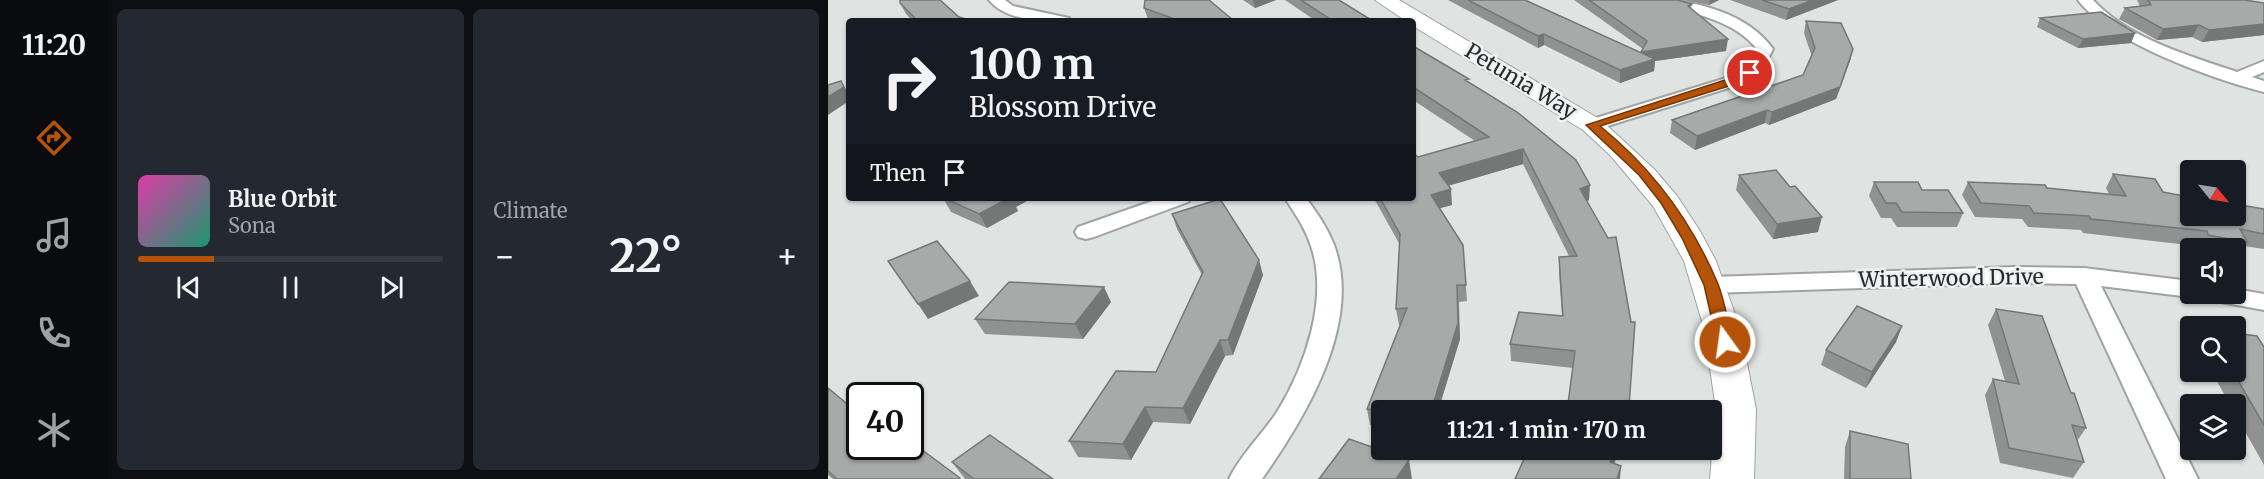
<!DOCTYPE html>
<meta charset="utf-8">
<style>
body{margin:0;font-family:Merriweather,serif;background:#242831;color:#f1f3f6;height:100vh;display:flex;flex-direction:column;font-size:22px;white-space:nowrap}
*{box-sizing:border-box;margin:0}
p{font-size:20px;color:#9ea1a6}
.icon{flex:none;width:33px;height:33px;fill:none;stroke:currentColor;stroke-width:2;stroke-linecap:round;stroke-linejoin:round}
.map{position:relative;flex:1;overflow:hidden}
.sheet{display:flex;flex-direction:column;gap:9px;padding:9px;background:#0d0f14;width:720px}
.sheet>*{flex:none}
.guide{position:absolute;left:18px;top:18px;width:570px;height:183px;border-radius:6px;box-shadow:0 2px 4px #0004;background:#171b24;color:#f1f3f6;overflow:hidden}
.needle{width:39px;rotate:120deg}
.buttons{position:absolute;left:1352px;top:160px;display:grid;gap:12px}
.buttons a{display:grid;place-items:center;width:66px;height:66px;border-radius:6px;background:#171b24;box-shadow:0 2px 4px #0004;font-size:30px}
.speed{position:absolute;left:18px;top:382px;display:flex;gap:12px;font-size:30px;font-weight:700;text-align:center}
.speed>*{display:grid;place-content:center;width:78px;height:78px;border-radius:50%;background:#171b24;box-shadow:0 2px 4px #0004;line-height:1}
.speed .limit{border:3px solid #111;border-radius:9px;background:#fff;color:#111}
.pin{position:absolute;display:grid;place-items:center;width:51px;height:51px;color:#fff;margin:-26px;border:3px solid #fff;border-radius:50%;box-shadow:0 2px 6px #0007}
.me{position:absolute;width:66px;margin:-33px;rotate:346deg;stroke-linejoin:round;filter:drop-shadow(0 0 4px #0008)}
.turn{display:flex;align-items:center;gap:21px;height:126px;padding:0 24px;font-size:27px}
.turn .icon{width:78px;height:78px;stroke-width:2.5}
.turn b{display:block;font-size:42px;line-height:51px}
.then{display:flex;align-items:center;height:57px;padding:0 24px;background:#0003;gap:12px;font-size:22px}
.big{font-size:45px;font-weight:700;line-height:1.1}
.sheet .card{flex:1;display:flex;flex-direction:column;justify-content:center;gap:9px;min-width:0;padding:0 21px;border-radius:9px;background:#242831}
.song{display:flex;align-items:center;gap:18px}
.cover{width:72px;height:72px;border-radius:9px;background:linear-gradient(135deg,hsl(320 70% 55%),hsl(160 70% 35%))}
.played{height:6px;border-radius:3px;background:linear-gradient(90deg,#b45309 25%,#363941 25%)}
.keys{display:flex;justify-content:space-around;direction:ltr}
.heat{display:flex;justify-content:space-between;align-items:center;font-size:33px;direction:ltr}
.sheet .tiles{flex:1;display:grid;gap:9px;grid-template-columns:repeat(2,1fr)}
.trip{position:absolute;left:543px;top:400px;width:351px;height:60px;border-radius:6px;background:#171b24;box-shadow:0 2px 4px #0004;font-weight:700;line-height:60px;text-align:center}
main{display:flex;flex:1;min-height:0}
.tab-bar{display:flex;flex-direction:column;width:108px;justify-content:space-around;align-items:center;background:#090b0e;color:#9ea1a6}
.tab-bar .icon{width:42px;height:42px}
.tab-bar .on{color:#b45309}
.tab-bar b{font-size:27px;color:#f1f3f6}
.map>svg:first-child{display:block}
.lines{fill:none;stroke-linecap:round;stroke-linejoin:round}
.street-casing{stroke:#9fa3a3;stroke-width:4}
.secondary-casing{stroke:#9fa3a3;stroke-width:2}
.street{fill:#fff;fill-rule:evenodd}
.secondary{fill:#fff;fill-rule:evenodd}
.wall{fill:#8f9291}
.shaded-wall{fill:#747776}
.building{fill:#a6aaa9;stroke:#747776;stroke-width:1.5}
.route{fill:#b45309;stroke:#753606;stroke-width:1.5}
.labels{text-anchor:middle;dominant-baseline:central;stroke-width:5;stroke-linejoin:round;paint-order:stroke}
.street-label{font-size:21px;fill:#282a2a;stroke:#edf1f1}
</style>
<main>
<nav class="tab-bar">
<b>11:20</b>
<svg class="icon on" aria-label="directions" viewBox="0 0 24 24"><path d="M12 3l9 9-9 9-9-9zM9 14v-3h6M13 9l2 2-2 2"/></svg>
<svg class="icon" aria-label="music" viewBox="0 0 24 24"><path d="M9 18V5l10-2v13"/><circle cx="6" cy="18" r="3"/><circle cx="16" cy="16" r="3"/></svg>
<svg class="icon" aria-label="phone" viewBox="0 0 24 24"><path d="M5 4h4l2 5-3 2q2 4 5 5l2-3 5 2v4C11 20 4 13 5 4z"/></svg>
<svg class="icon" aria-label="climate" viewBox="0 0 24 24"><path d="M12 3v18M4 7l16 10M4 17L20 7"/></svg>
</nav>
<section class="sheet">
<div class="tiles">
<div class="card">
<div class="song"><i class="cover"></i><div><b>Blue Orbit</b><p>Sona</p></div></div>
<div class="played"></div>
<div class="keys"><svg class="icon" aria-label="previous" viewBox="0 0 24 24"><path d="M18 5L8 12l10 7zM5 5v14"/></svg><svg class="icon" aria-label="pause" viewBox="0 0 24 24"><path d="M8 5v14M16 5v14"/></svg><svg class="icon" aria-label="next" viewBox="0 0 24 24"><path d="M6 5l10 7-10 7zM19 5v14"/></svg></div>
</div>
<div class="card"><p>Climate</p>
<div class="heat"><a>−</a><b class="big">22°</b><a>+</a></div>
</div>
</div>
</section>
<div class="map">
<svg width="1436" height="479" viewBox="0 0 1436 479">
<rect width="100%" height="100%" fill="#dfe4e3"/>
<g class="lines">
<!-- street casing -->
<g class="street-casing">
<path id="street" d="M161 0H177L185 6 241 18 243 21C217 21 179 22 161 0Z
M828 0C869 0 920 14 945 49L934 70 913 84 770 129H758L755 125 758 121 895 79C911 73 924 67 929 49 905 19 865 14 830 3Z
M1250 0H1265C1301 39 1359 55 1409 72L1436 61V72L1424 77 1436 81V92C1385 79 1281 42 1250 0Z
M333 198H363L360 202 266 237 258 239 250 237 247 232 250 227Z
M457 198H478C489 213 499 227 506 245 535 323 477 418 434 479H401C413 454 434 435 449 412 477 367 501 298 483 246 477 227 467 214 457 198Z
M1187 267 1256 268 1362 281V294L1371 295 1362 297 1273 286 1370 479H1338L1248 284 1187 283 883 293 874 291 871 285 874 279 883 277Z
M1407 289 1436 294V310L1382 300 1379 294H1407Z"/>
</g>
<!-- secondary casing -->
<g class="secondary-casing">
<path id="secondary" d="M547 0H571L773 120 827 170 849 196 872 231 888 261 912 328 928 409 926 479H882L888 409 876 328 856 261 825 206 782 155 755 130 585 26V21H578Z"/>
</g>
<!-- street -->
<use href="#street" class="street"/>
<!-- secondary -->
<use href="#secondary" class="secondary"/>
</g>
<!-- wall -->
<path class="wall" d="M415 0H448L427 8Z
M457 0H511L545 21H488Z
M620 0H697L813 53 815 49 746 0H849L864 4 863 9 898 51 827 61 826 71 792 83 716 45 710 48Z
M855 0H891L881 5Z
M902 0H1010L958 20Z
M1309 0H1417L1436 3V35L1374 42 1364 37 1329 40 1291 19 1297 8 1312 6Z
M113 1 131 17 144 21H85L78 14 72 3Z
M316 8 406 21H325L320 19Z
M1212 18 1307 33 1303 43 1250 48 1209 27Z
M978 21 1025 49 1022 61 1008 99 941 125 937 123 867 150 842 133 844 120 975 75 984 57 976 33Z
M585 46 641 83 761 200 759 201 780 238 745 368 683 361 682 344 734 316 731 273V257L741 256 695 164 620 186 624 205 612 208 635 245 639 301 631 302 632 339 610 411H554V427L542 425 539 409 572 325H571L568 309 572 245 548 202 544 198H585L590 157 647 141 585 100Z
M1285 174 1335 192 1436 209V249L1416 246 1409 256H1407V249H1371L1369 246 1255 233 1253 230 1200 227 1194 219 1147 217 1134 195 1140 182 1219 188 1281 194 1278 188Z
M911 175 990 232 945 239 908 190Z
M1046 182 1094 190 1135 213 1129 227H1069L1063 218H1053L1041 196Z
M115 198H204L188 207 190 211 159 228 123 212Z
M344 214 435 275 405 355 397 356 362 424 325 422 303 460 250 457 241 441 328 372 374 275 349 229Z
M283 302 255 339 157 334 147 319Z
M1168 309 1243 393 1258 428 1249 441 1256 462 1245 478 1172 463 1157 395 1165 379 1177 381 1160 325Z
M1074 326 1068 342 1038 388 993 365 998 350Z
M1436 347V465L1407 414V405H1402L1384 372H1407Z
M0 388 32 447 132 479H5L0 475Z
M1022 431 1083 479H1016L1017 447Z
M124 462 225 479H137Z"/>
<!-- shaded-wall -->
<path class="shaded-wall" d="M425 0H448L427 8Z
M882 0H891L881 5Z
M985 0H1010L958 20 961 9Z
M1436 24V35L1374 42 1381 30Z
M1371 25 1364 37 1329 40 1335 29Z
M1307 33 1303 43 1250 48 1255 39Z
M716 34V45L710 48V36Z
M900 39 898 51 827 61 826 71 792 83V70L813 52Z
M1025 49 1022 61 1008 99 941 125 944 112Z
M13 81 21 94V101L0 115V97Z
M939 110 937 123 867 150 869 136Z
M695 149V164L612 188 611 173Z
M762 185 761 200 752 205V189Z
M623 189 624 205 605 210 603 195Z
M179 198H204L188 207 190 211 159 228 151 214Z
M994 217 990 232 945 239 949 224Z
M431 260 435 275 405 355 400 340Z
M142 281 151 296 100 319 90 304Z
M629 285 632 339 610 411H603Z
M276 287 283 302 255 339 247 324Z
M1074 326 1068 342 1038 388 1044 372Z
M392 340 397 356 362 424 355 408Z
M317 407 325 422 303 460 295 444Z
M786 450H791L781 479 782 462Z
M581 460 584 479H568Z
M793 466 792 479H789Z"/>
<!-- building -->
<path class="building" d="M72 0H112L131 17 144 21H90L72 3Z
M317 0H381L406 21H352L316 8Z
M473 0H511L545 21H505Z
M640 0H697L827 59 792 70 716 34 710 36Z
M761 0H849L864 4 860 6 900 39 813 52 819 41Z
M934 0H985L961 9Z
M1320 0H1417L1436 3V24L1381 30 1371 25 1335 29 1297 8 1323 5Z
M1273 12 1307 33 1255 39 1212 18Z
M978 21 1013 23 1025 49 1012 87 944 112 939 110 869 136 844 120 975 75 987 48Z
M585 46 641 79 637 80 689 112 748 160 762 185 752 189 780 238 788 237 803 322H807L801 407 800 411H739L747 351 682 344 691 312 735 316 731 257 749 256 695 149 611 173 623 189 603 195 635 245 638 285H629L630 323 603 411H562L539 409 579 308 568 309 572 234 552 198H585V153L590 157 661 137 585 87Z
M13 81 16 87 0 97V85Z
M948 170 962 187 967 186 994 217 949 224 911 175Z
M1285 174 1327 179 1335 192 1362 197V216H1407V204L1436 209V234L1412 229 1419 242 1380 235 1379 231 1263 219 1261 216 1206 213 1201 206 1153 203 1140 182 1217 185 1219 188 1298 196Z
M1046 182H1090L1094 190H1120L1135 213 1074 212 1068 203H1058Z
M116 198H181L151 214Z
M392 199 431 260 400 340H392L355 408 317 407 295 444 241 441 288 371 328 372 375 272 344 214Z
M109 241 142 281 90 304 60 261Z
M181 282 276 287 247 324 147 319Z
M1029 306 1074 326 1044 372 998 350Z
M1168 309 1214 316 1243 393H1246L1258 428 1244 425 1256 462 1181 448 1165 379 1191 384Z
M1407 333 1429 336 1436 347V425L1405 372H1407Z
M0 388 23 407 32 402V447H82V441L132 478 131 479H9L0 471Z
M1022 431 1080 444 1083 479H1022Z
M162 435 225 479H146L124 462Z
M521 439 581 460 568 479H491Z
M700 450H786L782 462 793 466 789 479H687Z"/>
<!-- route -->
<path class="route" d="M919 71 927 73 904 85 772 126C824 168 864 222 890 284 897 302 900 323 905 342L903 346H892L889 342 876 285 854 238 833 203 811 175 758 125 897 80Z"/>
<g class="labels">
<!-- street labels -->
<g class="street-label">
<text transform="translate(693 81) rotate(31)">Petunia Way</text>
<text transform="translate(1123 278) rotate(-1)">Winterwood Drive</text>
</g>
</g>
</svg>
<div class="buttons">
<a><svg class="needle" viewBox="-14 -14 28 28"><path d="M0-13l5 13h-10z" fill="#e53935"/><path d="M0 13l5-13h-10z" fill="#9ea1a6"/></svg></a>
<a><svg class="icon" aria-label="sound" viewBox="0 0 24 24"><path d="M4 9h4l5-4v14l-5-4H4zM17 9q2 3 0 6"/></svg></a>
<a><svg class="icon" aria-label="search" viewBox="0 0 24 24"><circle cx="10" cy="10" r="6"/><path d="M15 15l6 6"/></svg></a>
<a><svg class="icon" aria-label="layers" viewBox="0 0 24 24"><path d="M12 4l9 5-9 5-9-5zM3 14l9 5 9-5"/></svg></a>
</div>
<div class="speed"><div class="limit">40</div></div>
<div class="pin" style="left:922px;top:73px;background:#d93025"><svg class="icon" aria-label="arrive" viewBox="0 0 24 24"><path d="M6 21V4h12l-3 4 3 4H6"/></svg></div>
<svg class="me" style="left:897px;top:342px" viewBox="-20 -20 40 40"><circle r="17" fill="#b45309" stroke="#fff" stroke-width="3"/><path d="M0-11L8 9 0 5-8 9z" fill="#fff"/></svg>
<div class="trip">11:21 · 1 min · 170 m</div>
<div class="guide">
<div class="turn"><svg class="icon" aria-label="right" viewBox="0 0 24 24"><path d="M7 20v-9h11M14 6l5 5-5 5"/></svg><div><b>100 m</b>Blossom Drive</div></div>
<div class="then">Then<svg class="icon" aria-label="arrive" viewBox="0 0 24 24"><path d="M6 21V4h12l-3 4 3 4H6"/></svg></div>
</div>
</div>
</main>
